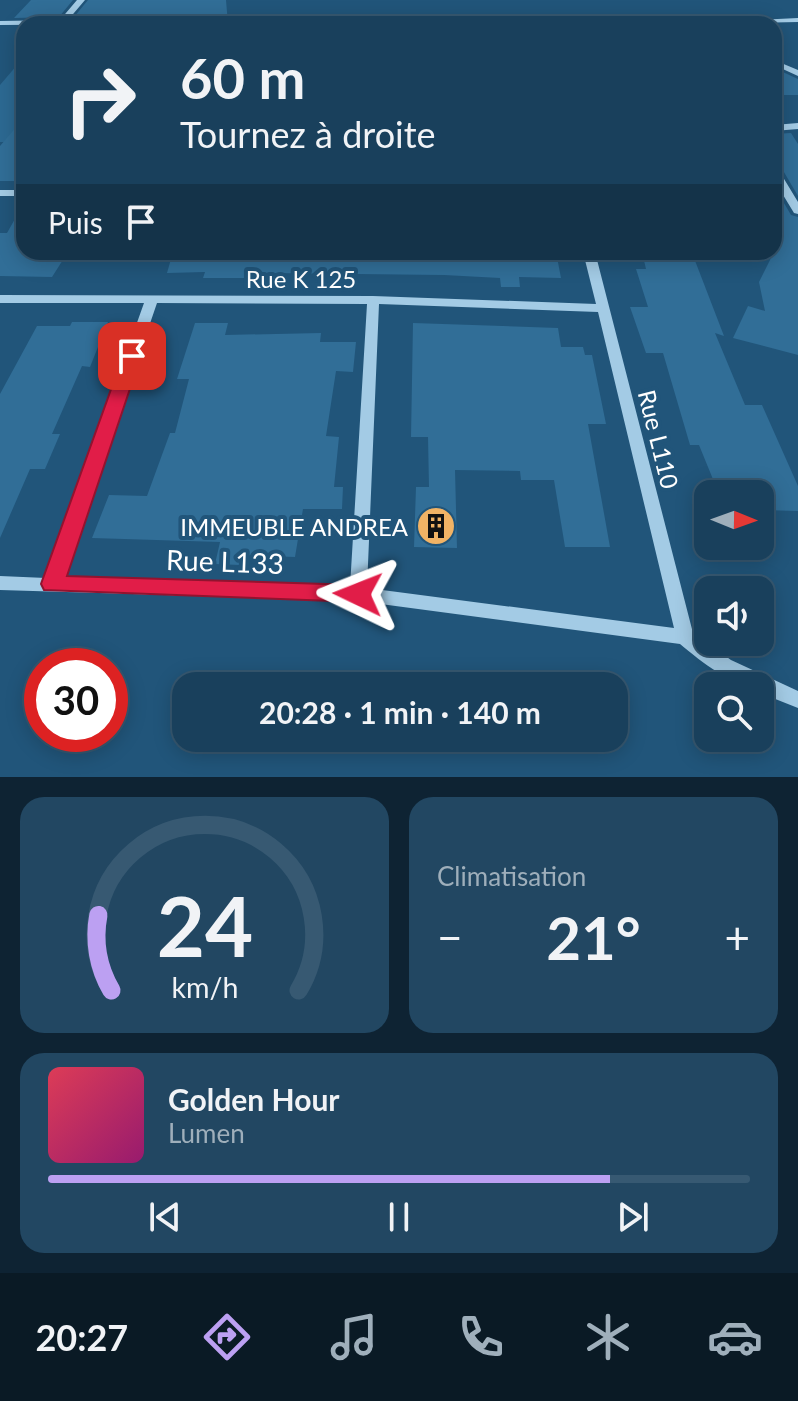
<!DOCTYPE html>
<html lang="fr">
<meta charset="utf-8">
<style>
body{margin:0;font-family:Lato,sans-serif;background:#224762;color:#f1f3f6;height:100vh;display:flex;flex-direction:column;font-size:30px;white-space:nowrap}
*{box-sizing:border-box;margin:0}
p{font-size:26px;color:#9fafbb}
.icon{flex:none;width:44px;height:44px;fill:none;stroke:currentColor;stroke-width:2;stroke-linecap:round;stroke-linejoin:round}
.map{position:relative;height:777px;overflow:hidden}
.details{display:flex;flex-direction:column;gap:20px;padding:20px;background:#0e2333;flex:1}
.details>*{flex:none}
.guide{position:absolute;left:16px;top:16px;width:766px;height:244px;border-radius:24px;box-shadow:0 4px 20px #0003,0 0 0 2px #375972;background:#19405c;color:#f1f3f6;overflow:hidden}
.needle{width:52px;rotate:91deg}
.fabs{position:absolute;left:694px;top:480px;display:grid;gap:16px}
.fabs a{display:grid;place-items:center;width:80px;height:80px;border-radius:16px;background:#19405c;box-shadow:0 4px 20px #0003,0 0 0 2px #375972;font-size:40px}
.speed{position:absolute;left:24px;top:648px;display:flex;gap:16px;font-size:40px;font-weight:700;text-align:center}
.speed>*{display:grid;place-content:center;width:104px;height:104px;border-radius:50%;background:#19405c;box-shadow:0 4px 20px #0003,0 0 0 2px #375972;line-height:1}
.speed .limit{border:12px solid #d22;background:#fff;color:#111}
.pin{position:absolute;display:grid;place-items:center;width:68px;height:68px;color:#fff;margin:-34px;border-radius:16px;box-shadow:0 4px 12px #0006}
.me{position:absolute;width:88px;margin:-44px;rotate:272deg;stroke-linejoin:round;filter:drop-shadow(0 0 6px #0008)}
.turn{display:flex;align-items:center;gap:28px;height:168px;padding:0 32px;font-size:36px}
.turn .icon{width:104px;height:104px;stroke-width:2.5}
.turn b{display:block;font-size:56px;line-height:68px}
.then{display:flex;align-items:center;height:76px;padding:0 32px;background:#0003;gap:16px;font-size:30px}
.big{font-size:60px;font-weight:700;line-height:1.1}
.details .widget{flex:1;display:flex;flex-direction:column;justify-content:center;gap:12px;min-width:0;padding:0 28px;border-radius:24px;background:#224762}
.details .dial{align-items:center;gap:0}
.dial svg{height:208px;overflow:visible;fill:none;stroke:#375972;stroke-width:7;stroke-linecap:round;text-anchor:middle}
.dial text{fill:#f1f3f6;stroke:none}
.song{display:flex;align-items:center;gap:24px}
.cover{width:96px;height:96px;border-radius:12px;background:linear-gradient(135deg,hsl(350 70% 55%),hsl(320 70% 35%))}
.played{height:8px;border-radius:4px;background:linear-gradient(90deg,#bca0f2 80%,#375972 80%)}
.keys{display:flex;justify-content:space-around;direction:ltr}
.heat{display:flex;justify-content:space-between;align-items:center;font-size:44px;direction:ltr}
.details .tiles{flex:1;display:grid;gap:20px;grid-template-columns:1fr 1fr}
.widget:last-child{grid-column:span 2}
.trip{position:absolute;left:172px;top:672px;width:456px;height:80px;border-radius:24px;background:#19405c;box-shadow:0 4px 20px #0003,0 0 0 2px #375972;font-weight:700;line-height:80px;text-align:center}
.tabs{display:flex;height:128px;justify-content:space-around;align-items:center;background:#0a1a25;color:#9fafbb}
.tabs .icon{width:56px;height:56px}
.tabs .selected{color:#bca0f2}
.tabs b{font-size:36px;color:#f1f3f6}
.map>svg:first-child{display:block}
.green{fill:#2c6992}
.building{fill:#316e97}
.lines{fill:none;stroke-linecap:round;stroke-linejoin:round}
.minor{fill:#a3cbe5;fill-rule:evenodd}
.route{fill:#e11d48;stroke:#92132f;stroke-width:2}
.labels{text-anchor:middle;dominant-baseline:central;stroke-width:8;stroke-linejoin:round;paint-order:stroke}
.street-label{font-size:24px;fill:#fff;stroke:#21557a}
.poi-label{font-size:24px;fill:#fff;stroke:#21557a;text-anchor:end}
.near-street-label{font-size:28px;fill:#fff;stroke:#21557a}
</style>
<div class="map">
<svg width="798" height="777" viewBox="0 0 798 777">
<rect width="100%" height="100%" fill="#21557a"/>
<!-- green -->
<path class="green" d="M24 57V142H0V85Z"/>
<!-- building -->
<path class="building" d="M31 0H73L59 17 14 18Z
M88 0H226L228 24H173L167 17H74Z
M774 68 798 79V95H774Z
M24 118V181H0V146Z
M791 133 798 144V196L781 167 774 165V134Z
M774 186 791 215 798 217V355L733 338 748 306 765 311 759 282 774 252Z
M24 203V252H68L52 277 0 276V233H7Z
M173 252H556L561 278 519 277 520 287H501L500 278 444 275 268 273V278H203L205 272 167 273Z
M642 252H688L690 257 694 258 724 336 715 333 745 405H762L798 486V511L760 510V494H719L699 445H690L663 353H646L630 307H648L636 269H646Z
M72 322H108L90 367 82 366 52 434H60L45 469H30L0 538V394L37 326H70Z
M195 323H228L225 335 321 333 320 342H356L353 372 336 371 326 436 339 437 334 487H343L342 509H303L295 557 242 555 240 565 215 564 220 542 92 538 109 495 147 496 170 433H175L189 379H177Z
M413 323 558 328 561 347H583L585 355H592L606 424H588L610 547H565L554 480H521L520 471 455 470 457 548 414 547 416 487H429L428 437H411Z"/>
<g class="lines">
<!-- minor -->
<path class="minor" d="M77 0H85L68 20H167L171 22 168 24 0 25V21L60 20Z
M798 18V22L712 24 716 22Z
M774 60 798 70V76L774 65Z
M798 123V129L774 131V125Z
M774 168 778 169 798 202V214L794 213 774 180Z
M0 190H24V196H0Z
M583 252H595L693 633 731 660 798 691V708L760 693V686C730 686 702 662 680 644L358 601 0 590V576L46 578 144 303H0V295L373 296 596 304ZM157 303 367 304 350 587 63 578ZM379 304 598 312 674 628 367 588Z"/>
</g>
<!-- route -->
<path class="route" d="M132 351 141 356 67 576 358 585 366 587 370 594 366 600 358 602 44 590 41 584 123 356Z"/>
<!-- icons -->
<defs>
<g id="building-disc" transform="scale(2)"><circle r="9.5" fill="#f1b365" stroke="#21557a"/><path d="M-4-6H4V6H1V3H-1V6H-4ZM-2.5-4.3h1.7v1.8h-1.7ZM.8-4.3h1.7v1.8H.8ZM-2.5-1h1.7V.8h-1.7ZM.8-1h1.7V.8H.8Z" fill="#111"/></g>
</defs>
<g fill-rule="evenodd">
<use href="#building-disc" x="436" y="526"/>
</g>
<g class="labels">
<!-- street labels -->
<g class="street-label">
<text x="301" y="278">Rue K 125</text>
<text transform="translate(659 439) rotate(76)">Rue L110</text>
</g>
<!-- poi labels -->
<g class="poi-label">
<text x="408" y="526">IMMEUBLE ANDREA</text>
</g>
<!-- near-street labels -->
<g class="near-street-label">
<text transform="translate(225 561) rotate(2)">Rue L133</text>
</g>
</g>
</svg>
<div class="fabs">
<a><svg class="needle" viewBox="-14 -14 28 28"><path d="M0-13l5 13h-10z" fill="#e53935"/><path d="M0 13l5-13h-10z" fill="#9fafbb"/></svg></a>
<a><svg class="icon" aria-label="sound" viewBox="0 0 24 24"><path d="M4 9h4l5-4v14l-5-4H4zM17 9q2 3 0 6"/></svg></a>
<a><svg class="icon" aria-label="search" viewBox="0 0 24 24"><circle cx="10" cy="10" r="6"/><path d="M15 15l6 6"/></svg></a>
</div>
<div class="speed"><div class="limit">30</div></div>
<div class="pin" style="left:132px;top:356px;background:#d93025"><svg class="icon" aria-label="arrive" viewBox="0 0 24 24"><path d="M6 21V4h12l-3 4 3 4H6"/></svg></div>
<svg class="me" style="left:358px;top:594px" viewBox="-20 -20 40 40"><path d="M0-17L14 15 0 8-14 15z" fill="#e11d48" stroke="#fff" stroke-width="4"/></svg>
<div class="trip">20:28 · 1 min · 140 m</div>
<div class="guide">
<div class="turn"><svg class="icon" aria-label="right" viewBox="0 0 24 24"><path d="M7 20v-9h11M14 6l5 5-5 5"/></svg><div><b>60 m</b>Tournez à droite</div></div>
<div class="then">Puis<svg class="icon" aria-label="arrive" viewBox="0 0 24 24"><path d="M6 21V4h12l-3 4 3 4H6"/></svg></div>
</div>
</div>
<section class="details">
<div class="tiles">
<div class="widget dial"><svg viewBox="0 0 100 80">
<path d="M14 69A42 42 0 1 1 86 69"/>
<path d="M14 69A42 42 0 0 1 9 40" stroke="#bca0f2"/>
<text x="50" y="56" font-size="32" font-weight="700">24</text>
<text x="50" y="72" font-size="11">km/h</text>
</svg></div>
<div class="widget"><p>Climatisation</p>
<div class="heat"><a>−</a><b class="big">21°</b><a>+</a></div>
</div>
<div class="widget">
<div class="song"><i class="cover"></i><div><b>Golden Hour</b><p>Lumen</p></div></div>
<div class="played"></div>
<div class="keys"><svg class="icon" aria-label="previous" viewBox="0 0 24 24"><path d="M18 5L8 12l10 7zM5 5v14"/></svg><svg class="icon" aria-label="pause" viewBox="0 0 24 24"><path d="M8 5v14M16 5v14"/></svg><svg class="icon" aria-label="next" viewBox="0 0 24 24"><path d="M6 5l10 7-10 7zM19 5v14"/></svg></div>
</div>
</div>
</section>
<nav class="tabs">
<b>20:27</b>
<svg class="icon selected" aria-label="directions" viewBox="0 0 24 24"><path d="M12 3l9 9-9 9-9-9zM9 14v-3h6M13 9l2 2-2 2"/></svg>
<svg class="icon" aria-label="music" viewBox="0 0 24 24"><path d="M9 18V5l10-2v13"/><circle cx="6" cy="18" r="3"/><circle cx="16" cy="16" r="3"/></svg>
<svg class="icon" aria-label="phone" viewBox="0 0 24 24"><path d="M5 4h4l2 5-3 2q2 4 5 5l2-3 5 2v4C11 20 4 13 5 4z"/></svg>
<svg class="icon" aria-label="climate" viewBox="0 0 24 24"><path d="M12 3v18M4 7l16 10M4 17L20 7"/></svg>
<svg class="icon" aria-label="car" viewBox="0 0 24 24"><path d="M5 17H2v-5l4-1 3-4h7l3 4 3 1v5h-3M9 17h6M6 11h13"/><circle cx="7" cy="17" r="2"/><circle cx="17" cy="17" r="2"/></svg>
</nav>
